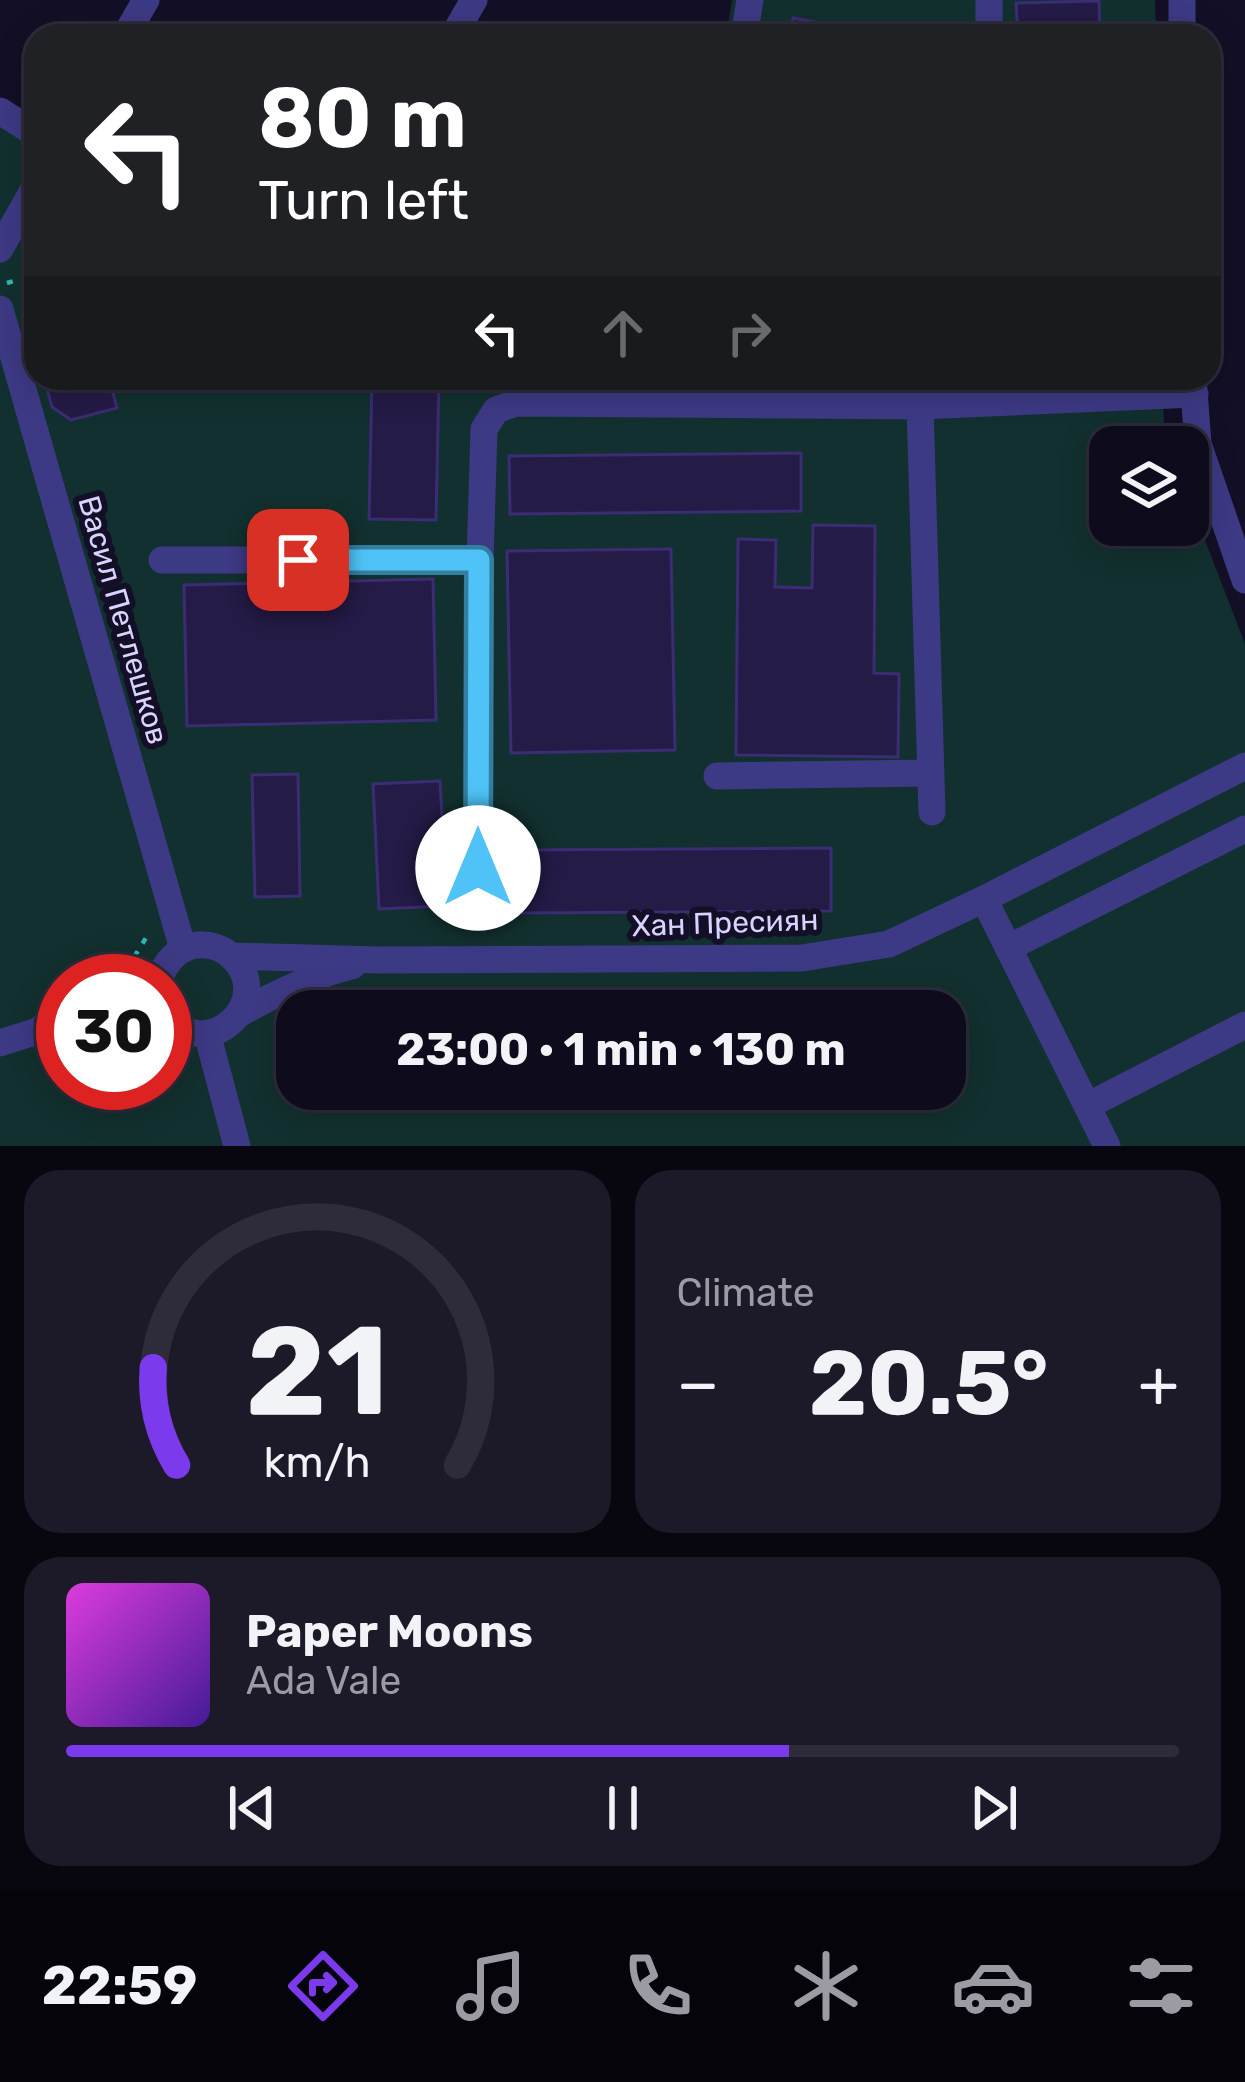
<!DOCTYPE html>
<meta charset="utf-8">
<style>
body{margin:0;font-family:Rubik,sans-serif;background:#1c1929;color:#f1f3f6;height:100vh;display:flex;flex-direction:column;font-size:45px;white-space:nowrap}
*{box-sizing:border-box;margin:0}
p{font-size:39px;color:#9b9ba3}
.icon{flex:none;width:66px;height:66px;fill:none;stroke:currentColor;stroke-width:2;stroke-linecap:round;stroke-linejoin:round}
.map{position:relative;height:1146px;overflow:hidden}
.sheet{display:flex;flex-direction:column;gap:24px;padding:24px;background:#08060f;flex:1}
.sheet>*{flex:none}
.banner{position:absolute;left:24px;top:24px;width:1197px;height:366px;border-radius:36px;box-shadow:0 6px 30px #0003,0 0 0 3px #2e2b3b;background:#202124;color:#fff;overflow:hidden}
.controls{position:absolute;left:1089px;top:426px;display:grid;gap:24px}
.controls a{display:grid;place-items:center;width:120px;height:120px;border-radius:24px;background:#0e0b1c;box-shadow:0 6px 30px #0003,0 0 0 3px #2e2b3b;font-size:60px}
.speed{position:absolute;left:36px;top:954px;display:flex;gap:24px;font-size:60px;font-weight:700;text-align:center}
.speed>*{display:grid;place-content:center;width:156px;height:156px;border-radius:50%;background:#0e0b1c;box-shadow:0 6px 30px #0003,0 0 0 3px #2e2b3b;line-height:1}
.speed .limit{border:18px solid #d22;background:#fff;color:#111}
.pin{position:absolute;display:grid;place-items:center;width:102px;height:102px;color:#fff;margin:-51px;border-radius:24px;box-shadow:0 6px 18px #0006}
.me{position:absolute;width:132px;margin:-66px;rotate:0deg;stroke-linejoin:round;filter:drop-shadow(0 0 9px #0008)}
.turn{display:flex;align-items:center;gap:42px;height:252px;padding:0 36px;font-size:54px}
.turn .icon{width:156px;height:156px;stroke-width:2.5}
.turn b{display:block;font-size:84px;line-height:102px}
.lanes{display:flex;align-items:center;height:114px;padding:0 36px;background:#0003;justify-content:center;gap:60px;direction:ltr}
.lanes .off{opacity:.35}
.big{font-size:90px;font-weight:700;line-height:1.1}
.sheet .tile{flex:1;display:flex;flex-direction:column;justify-content:center;gap:18px;min-width:0;padding:0 42px;border-radius:36px;background:#1c1929}
.sheet .dial{align-items:center;gap:0}
.dial svg{height:312px;overflow:visible;fill:none;stroke:#2e2b3b;stroke-width:7;stroke-linecap:round;text-anchor:middle}
.dial text{fill:#f1f3f6;stroke:none}
.song{display:flex;align-items:center;gap:36px}
.cover{width:144px;height:144px;border-radius:18px;background:linear-gradient(135deg,hsl(300 70% 55%),hsl(260 70% 35%))}
.played{height:12px;border-radius:6px;background:linear-gradient(90deg,#7c3aed 65%,#2e2b3b 65%)}
.keys{display:flex;justify-content:space-around;direction:ltr}
.heat{display:flex;justify-content:space-between;align-items:center;font-size:66px;direction:ltr}
.sheet .tiles{flex:1;display:grid;gap:24px;grid-template-columns:1fr 1fr}
.tile:last-child{grid-column:span 2}
.trip{position:absolute;left:276px;top:990px;width:690px;height:120px;border-radius:36px;background:#0e0b1c;box-shadow:0 6px 30px #0003,0 0 0 3px #2e2b3b;font-weight:700;line-height:120px;text-align:center}
.tabs{display:flex;height:192px;justify-content:space-around;align-items:center;background:#06040b;color:#9b9ba3}
.tabs .icon{width:84px;height:84px}
.tabs .active{color:#7c3aed}
.tabs b{font-size:54px;color:#f1f3f6}
.map>svg:first-child{display:block}
.green{fill:#12302f;fill-rule:evenodd}
.building{fill:#241b47;stroke:#3b2d73;stroke-width:3}
.lines{fill:none;stroke-linecap:round;stroke-linejoin:round}
.path{stroke:#2fb8b0;stroke-width:4.5;stroke-dasharray:6 9;stroke-linecap:butt}
.minor{stroke:#3d3a85;stroke-width:27}
.route-casing{stroke:#337fa1;stroke-width:30}
.route{stroke:#4fc3f7;stroke-width:21}
.labels{text-anchor:middle;dominant-baseline:central;stroke-width:12;stroke-linejoin:round;paint-order:stroke}
.street-label{font-size:30px;fill:#d9d4ff;stroke:#130f26}
</style>
<div class="map">
<svg width="1245" height="1146" viewBox="0 0 1245 1146">
<rect width="100%" height="100%" fill="#130f26"/>
<!-- green -->
<path class="green" d="M732 0H1155L1156 36H726Z
M0 99 36 118V378H1163L1164 433 1169 447H1110V525H1188V496L1245 644V1146H0ZM63 981H165V1083H63ZM297 1011H945V1089H297Z"/>
<!-- building -->
<path class="building" d="M1099 1 1100 36H1018L1016 3Z
M793 18 836 26 835 36H790Z
M44 378H109L117 408 71 420 52 407Z
M372 378H439L436 520 369 519Z
M801 453V511L510 514 509 456Z
M813 525 875 526 874 673 899 674 898 757 736 755 738 539 776 540 775 587 812 588Z
M671 549 675 750 511 753 507 551Z
M433 579 436 720 187 726 184 585Z
M298 774 300 896 255 897 252 775Z
M440 781 447 906 379 909 373 784Z
M831 848V911L518 913 517 850Z"/>
<g class="lines">
<!-- path -->
<path class="path" d="M7 283 36 275
M133 970 131 962 149 933"/>
<!-- minor -->
<path class="minor" d="M1182 0V36
M125 36 146 0
M453 36 474 0
M744 36 750 0
M989 36V0
M0 111 36 134
M0 249 36 185
M0 309 183 949
M1193 378 1198 444 1245 580
M920 406 932 812
M162 560H480
M717 776 930 773
M479 869 480 560 484 429 496 410 516 403 920 406 1195 394
M984 899 1107 1146
M1008 948 1245 829
M231 956 379 960 802 958 889 944 984 899 1245 766
M159 981C165 962 177 948 197 945 210 944 223 948 232 957 277 998 209 1068 165 1014
M239 1014C275 994 311 976 352 966
M207 1033 237 1146
M0 1043 38 1031 63 1009
M1087 1106 1245 1025"/>
</g>
<g class="lines">
<!-- route casing -->
<g class="route-casing">
<path id="route" d="M298 560H479L478 868"/>
</g>
<!-- route -->
<use href="#route" class="route"/>
</g>
<g class="labels">
<!-- street labels -->
<g class="street-label">
<text transform="translate(123 620) rotate(74)">Васил Петлешков</text>
<text transform="translate(725 923) rotate(-2)">Хан Пресиян</text>
</g>
</g>
</svg>
<div class="controls">
<a><svg class="icon" aria-label="layers" viewBox="0 0 24 24"><path d="M12 4l9 5-9 5-9-5zM3 14l9 5 9-5"/></svg></a>
</div>
<div class="speed"><div class="limit">30</div></div>
<div class="pin" style="left:298px;top:560px;background:#d93025"><svg class="icon" aria-label="arrive" viewBox="0 0 24 24"><path d="M6 21V4h12l-3 4 3 4H6"/></svg></div>
<svg class="me" style="left:478px;top:868px" viewBox="-20 -20 40 40"><circle r="19" fill="#fff"/><path d="M0-13L10 11 0 6-10 11z" fill="#4fc3f7"/></svg>
<div class="trip">23:00 · 1 min · 130 m</div>
<div class="banner">
<div class="turn"><svg class="icon" aria-label="left" viewBox="0 0 24 24"><path d="M17 20v-9H6M10 6l-5 5 5 5"/></svg><div><b>80 m</b>Turn left</div></div>
<div class="lanes"><svg class="icon" aria-label="left" viewBox="0 0 24 24"><path d="M17 20v-9H6M10 6l-5 5 5 5"/></svg><svg class="icon off" aria-label="ahead" viewBox="0 0 24 24"><path d="M12 20V5M6 11l6-6 6 6"/></svg><svg class="icon off" aria-label="right" viewBox="0 0 24 24"><path d="M7 20v-9h11M14 6l5 5-5 5"/></svg></div>
</div>
</div>
<section class="sheet">
<div class="tiles">
<div class="tile dial"><svg viewBox="0 0 100 80">
<path d="M14 69A42 42 0 1 1 86 69"/>
<path d="M14 69A42 42 0 0 1 8 44" stroke="#7c3aed"/>
<text x="50" y="56" font-size="32" font-weight="700">21</text>
<text x="50" y="72" font-size="11">km/h</text>
</svg></div>
<div class="tile"><p>Climate</p>
<div class="heat"><a>−</a><b class="big">20.5°</b><a>+</a></div>
</div>
<div class="tile">
<div class="song"><i class="cover"></i><div><b>Paper Moons</b><p>Ada Vale</p></div></div>
<div class="played"></div>
<div class="keys"><svg class="icon" aria-label="previous" viewBox="0 0 24 24"><path d="M18 5L8 12l10 7zM5 5v14"/></svg><svg class="icon" aria-label="pause" viewBox="0 0 24 24"><path d="M8 5v14M16 5v14"/></svg><svg class="icon" aria-label="next" viewBox="0 0 24 24"><path d="M6 5l10 7-10 7zM19 5v14"/></svg></div>
</div>
</div>
</section>
<nav class="tabs">
<b>22:59</b>
<svg class="icon active" aria-label="directions" viewBox="0 0 24 24"><path d="M12 3l9 9-9 9-9-9zM9 14v-3h6M13 9l2 2-2 2"/></svg>
<svg class="icon" aria-label="music" viewBox="0 0 24 24"><path d="M9 18V5l10-2v13"/><circle cx="6" cy="18" r="3"/><circle cx="16" cy="16" r="3"/></svg>
<svg class="icon" aria-label="phone" viewBox="0 0 24 24"><path d="M5 4h4l2 5-3 2q2 4 5 5l2-3 5 2v4C11 20 4 13 5 4z"/></svg>
<svg class="icon" aria-label="climate" viewBox="0 0 24 24"><path d="M12 3v18M4 7l16 10M4 17L20 7"/></svg>
<svg class="icon" aria-label="car" viewBox="0 0 24 24"><path d="M5 17H2v-5l4-1 3-4h7l3 4 3 1v5h-3M9 17h6M6 11h13"/><circle cx="7" cy="17" r="2"/><circle cx="17" cy="17" r="2"/></svg>
<svg class="icon" aria-label="filters" viewBox="0 0 24 24"><path d="M4 7h16M4 17h16"/><circle cx="9" cy="7" r="2"/><circle cx="15" cy="17" r="2"/></svg>
</nav>
